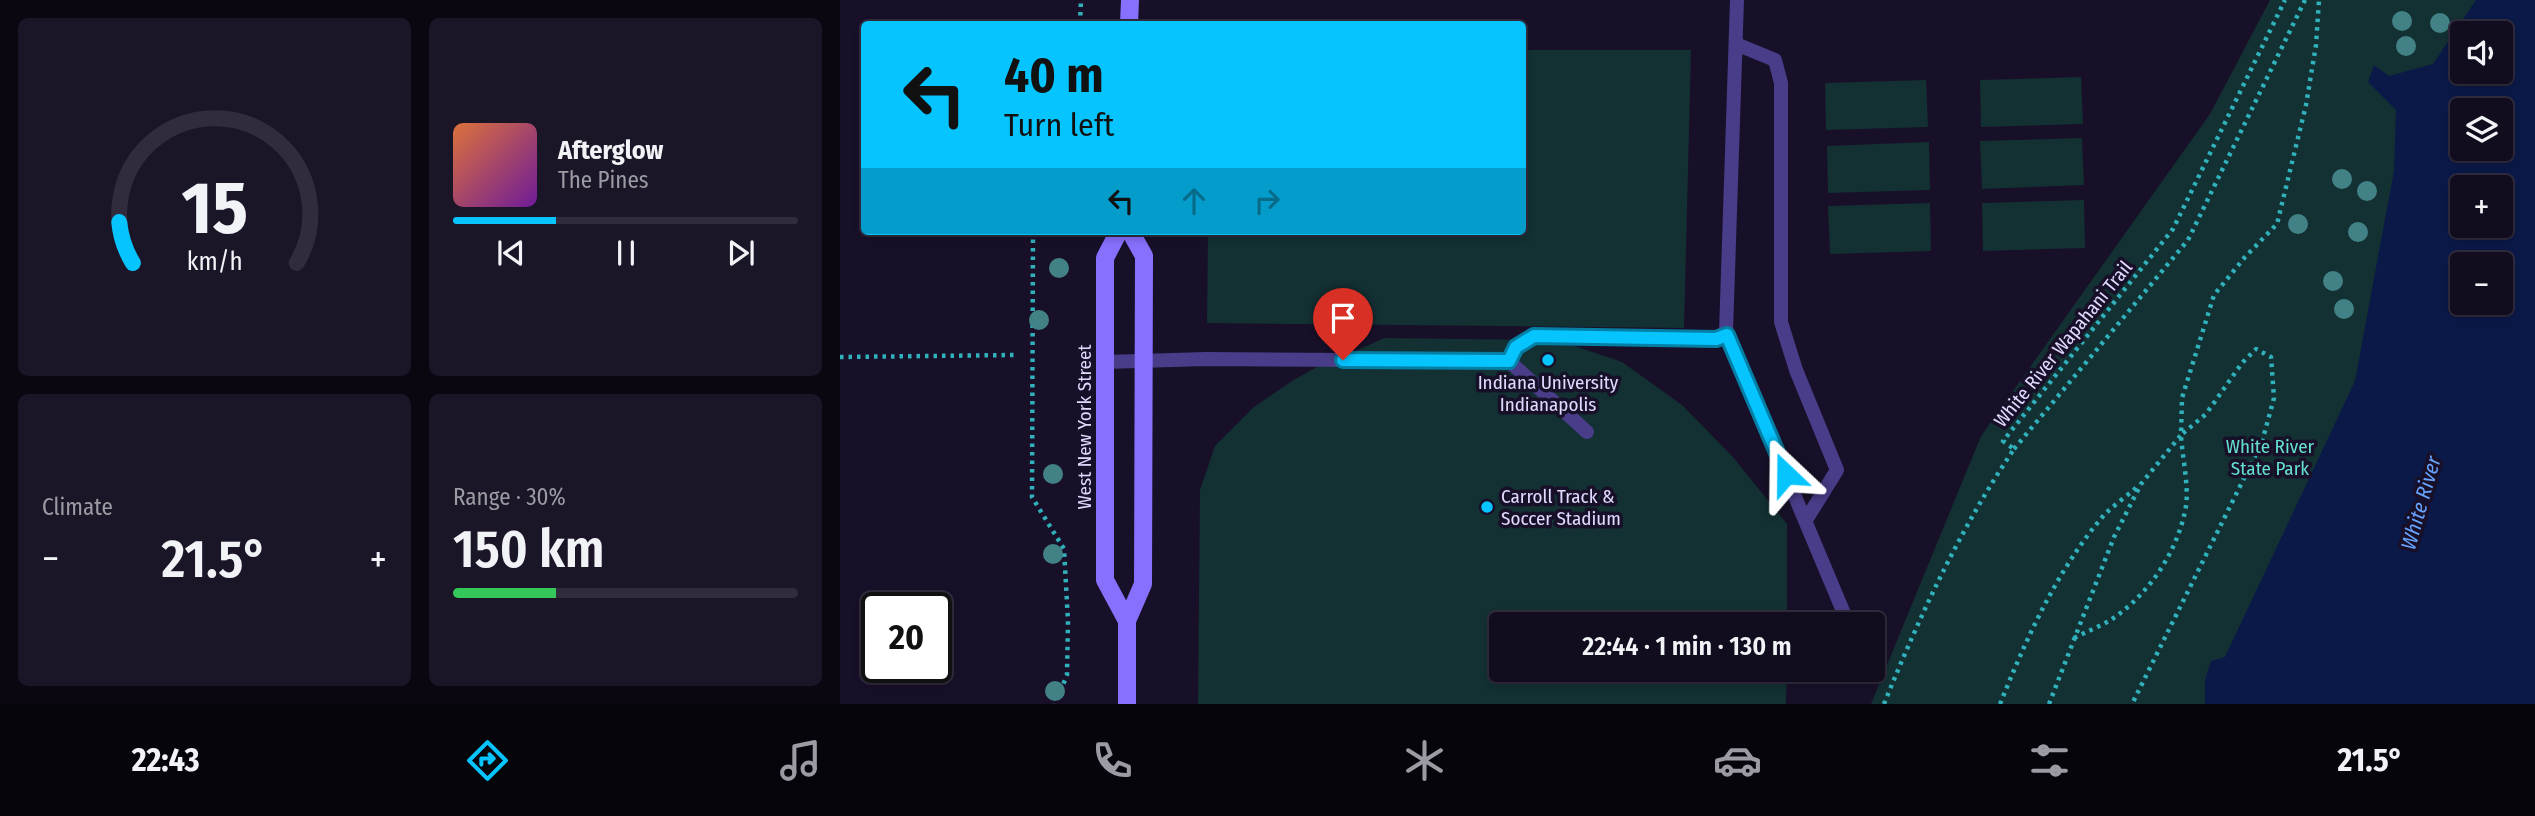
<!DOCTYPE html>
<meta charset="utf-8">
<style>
body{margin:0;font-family:"Fira Sans Condensed",sans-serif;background:#1b1528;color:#f1f3f6;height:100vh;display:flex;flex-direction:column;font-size:26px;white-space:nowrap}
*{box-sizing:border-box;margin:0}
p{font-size:23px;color:#9c9ba4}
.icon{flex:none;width:38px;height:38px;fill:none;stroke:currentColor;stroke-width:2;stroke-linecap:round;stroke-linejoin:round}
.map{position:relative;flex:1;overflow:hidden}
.side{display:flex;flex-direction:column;gap:18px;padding:18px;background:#0a0711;width:840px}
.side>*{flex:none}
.top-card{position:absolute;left:21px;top:21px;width:665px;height:214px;border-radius:7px;box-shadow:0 4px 10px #0003,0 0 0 2px #312c3d;background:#06c4fe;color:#111;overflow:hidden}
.tools{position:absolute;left:1610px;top:21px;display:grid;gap:14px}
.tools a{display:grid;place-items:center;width:63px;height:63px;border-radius:7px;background:#120c1f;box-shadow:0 4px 10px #0003,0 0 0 2px #312c3d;font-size:35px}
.speed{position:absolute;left:21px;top:592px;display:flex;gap:14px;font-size:35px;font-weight:700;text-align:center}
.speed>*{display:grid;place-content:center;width:91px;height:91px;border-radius:50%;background:#120c1f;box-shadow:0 4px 10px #0003,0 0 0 2px #312c3d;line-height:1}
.speed .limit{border:4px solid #111;border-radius:10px;background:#fff;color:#111}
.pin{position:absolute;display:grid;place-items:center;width:60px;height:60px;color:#fff;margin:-72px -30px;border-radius:50% 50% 50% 0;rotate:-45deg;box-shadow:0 0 7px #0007}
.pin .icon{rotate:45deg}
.me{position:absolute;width:77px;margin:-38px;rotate:337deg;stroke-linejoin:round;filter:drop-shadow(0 0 5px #0008)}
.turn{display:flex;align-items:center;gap:24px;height:147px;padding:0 28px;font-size:32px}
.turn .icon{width:91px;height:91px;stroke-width:2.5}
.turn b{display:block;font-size:49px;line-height:60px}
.lanes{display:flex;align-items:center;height:66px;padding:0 28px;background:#0003;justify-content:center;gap:35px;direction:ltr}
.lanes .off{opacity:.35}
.big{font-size:52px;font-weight:600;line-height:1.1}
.side .tile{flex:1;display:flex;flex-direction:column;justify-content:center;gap:10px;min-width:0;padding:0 24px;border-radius:10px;background:#1b1528}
.side .dial{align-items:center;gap:0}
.dial svg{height:182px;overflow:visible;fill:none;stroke:#312c3d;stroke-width:7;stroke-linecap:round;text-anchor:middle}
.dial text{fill:#f1f3f6;stroke:none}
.song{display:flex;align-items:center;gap:21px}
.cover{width:84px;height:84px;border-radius:10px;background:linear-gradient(135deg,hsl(20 70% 55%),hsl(280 70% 35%))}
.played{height:7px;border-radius:4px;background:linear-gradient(90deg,#06c4fe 30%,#312c3d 30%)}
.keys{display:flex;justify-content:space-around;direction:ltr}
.heat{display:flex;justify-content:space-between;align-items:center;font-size:38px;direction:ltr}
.charge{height:10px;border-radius:5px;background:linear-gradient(90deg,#34c759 30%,#312c3d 0)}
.side .tiles{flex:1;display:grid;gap:18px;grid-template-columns:repeat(2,1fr)}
.trip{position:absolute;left:649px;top:612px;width:396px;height:70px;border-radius:7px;background:#120c1f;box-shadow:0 4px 10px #0003,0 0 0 2px #312c3d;font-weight:600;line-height:70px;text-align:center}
.tab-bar{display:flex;height:112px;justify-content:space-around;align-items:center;background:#07050c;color:#9c9ba4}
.tab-bar .icon{width:49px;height:49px}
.tab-bar .current{color:#06c4fe}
.tab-bar b{font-size:32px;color:#f1f3f6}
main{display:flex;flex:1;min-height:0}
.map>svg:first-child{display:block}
.green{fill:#133033;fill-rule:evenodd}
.water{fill:#0b1948;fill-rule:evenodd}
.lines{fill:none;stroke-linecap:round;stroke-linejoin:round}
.path{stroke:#31b1bb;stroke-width:4.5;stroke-dasharray:3.5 5;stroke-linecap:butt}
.lane{stroke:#493c88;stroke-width:14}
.secondary{stroke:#8770fe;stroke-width:18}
.tree{fill:#428286}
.route-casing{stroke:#047fa5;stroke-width:18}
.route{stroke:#06c4fe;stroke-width:12}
.poi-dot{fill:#06c4fe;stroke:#181029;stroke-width:2.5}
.labels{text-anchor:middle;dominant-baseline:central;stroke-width:7;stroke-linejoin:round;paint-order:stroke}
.street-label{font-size:19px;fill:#e2d9ff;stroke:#181029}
.poi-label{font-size:19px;fill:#e2d9ff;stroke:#181029}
.park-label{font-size:19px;fill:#64e0d2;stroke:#181029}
.water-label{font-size:21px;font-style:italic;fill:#67a4fe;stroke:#181029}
</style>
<main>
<section class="side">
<div class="tiles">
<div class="tile dial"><svg viewBox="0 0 100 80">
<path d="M14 69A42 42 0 1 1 86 69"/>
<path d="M14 69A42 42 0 0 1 8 51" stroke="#06c4fe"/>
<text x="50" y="56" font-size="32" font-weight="700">15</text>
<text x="50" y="72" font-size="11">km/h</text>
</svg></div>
<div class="tile">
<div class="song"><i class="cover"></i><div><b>Afterglow</b><p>The Pines</p></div></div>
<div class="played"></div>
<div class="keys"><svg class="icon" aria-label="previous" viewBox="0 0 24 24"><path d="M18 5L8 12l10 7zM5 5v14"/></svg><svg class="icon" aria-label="pause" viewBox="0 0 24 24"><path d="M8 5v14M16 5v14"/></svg><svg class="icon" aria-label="next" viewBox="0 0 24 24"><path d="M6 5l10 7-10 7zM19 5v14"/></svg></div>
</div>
<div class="tile"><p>Climate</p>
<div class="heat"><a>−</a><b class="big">21.5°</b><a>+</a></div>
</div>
<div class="tile"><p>Range · 30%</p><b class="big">150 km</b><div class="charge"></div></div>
</div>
</section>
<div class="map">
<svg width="1695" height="704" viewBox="0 0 1695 704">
<rect width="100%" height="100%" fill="#181029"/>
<!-- green -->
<path class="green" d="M1430 0H1695V704H1031L1141 436 1370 114ZM1622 33H1661V72H1622ZM1622 110H1661V149H1622ZM1622 187H1661V226H1622ZM1622 264H1661V303H1622Z
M683 50H851L844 328 367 323 368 231H682Z
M1241 77 1243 124 1141 127 1140 80Z
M1086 80 1088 127 986 130 985 83Z
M1242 138 1244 185 1142 189 1140 141Z
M1089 142 1090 190 988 193 987 146Z
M1244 200 1245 248 1143 251 1142 203Z
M1090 203 1091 251 990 254 988 206Z
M545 338 717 340 782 362 842 405 893 457 947 524V625H662V670H947L946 704H358L360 490 375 446 414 407 452 381 475 368Z"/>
<!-- water -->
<path class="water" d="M1636 0H1695V704H1365V680L1371 661 1385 657 1515 381 1554 171 1556 110 1528 82 1534 65 1549 76 1593 64ZM1622 33H1661V72H1622ZM1622 110H1661V149H1622ZM1622 187H1661V226H1622ZM1622 264H1661V303H1622Z"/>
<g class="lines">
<!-- path -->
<path class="path" d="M240 24 241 0
M193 231 192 497 224 549 228 621 227 675 215 704
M0 357 175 355
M1174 449 1348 240 1465 0
M1234 638C1246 632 1258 627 1269 621 1308 596 1338 552 1346 506 1349 486 1342 455 1341 435L1366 414 1402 363 1416 349 1431 357 1434 398 1422 442 1292 704
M1044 704C1080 615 1120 529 1174 449L1163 441 1333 229 1445 0
M1160 704C1187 637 1217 570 1264 515 1274 505 1287 496 1297 487
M1209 704 1274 537 1301 484 1341 435 1342 398 1374 295 1405 257 1437 224 1466 105 1476 45 1479 0"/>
<!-- lane -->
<path class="lane" d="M897 0 886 332 1008 623
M896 44 935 60 941 83V322L956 370 997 470 966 520
M669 361 676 347 694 336 876 339 887 335
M265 362 366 359 669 361 747 432"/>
<!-- secondary -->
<path class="secondary" d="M289 24 290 0
M279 231 265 258V580L287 621
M287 704V621L303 584 304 256 290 231"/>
</g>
<!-- trees -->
<g class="tree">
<circle cx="1562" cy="21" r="10"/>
<circle cx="1600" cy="23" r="10"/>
<circle cx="1566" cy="46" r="10"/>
<circle cx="1502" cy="179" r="10"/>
<circle cx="1527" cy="191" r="10"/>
<circle cx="1458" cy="224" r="10"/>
<circle cx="1518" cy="232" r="10"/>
<circle cx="219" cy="268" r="10"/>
<circle cx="1493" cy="281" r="10"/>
<circle cx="1504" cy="309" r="10"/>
<circle cx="199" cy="320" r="10"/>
<circle cx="213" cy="474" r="10"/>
<circle cx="213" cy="554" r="10"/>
<circle cx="215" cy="691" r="10"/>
</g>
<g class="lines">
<!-- route casing -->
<g class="route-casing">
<path id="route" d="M503 360 669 361 676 347 694 336 876 339 887 335 946 474"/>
</g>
<!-- route -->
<use href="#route" class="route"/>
</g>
<!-- markers -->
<g class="poi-dot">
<circle cx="708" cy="360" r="7"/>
<circle cx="647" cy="507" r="7"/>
</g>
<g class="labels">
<!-- street labels -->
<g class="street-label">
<text transform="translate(1223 344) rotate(-51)">White River Wapahani Trail</text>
<text transform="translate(244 427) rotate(-90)">West New York Street</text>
</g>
<!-- poi labels -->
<g class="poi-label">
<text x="708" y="382">Indiana University<tspan x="708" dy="22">Indianapolis</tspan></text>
<text x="661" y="496" text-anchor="start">Carroll Track &amp;<tspan x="661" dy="22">Soccer Stadium</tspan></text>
</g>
<!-- park labels -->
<g class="park-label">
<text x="1430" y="446">White River<tspan x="1430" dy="22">State Park</tspan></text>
</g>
<!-- water labels -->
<g class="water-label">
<text transform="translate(1581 503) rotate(-74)">White River</text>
</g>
</g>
</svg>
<div class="tools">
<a><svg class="icon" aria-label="sound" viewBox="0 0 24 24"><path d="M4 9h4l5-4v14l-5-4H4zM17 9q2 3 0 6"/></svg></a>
<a><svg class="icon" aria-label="layers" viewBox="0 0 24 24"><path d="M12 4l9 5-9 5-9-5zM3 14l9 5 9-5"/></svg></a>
<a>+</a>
<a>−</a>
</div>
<div class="speed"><div class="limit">20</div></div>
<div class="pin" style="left:503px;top:360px;background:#d93025"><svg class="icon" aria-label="arrive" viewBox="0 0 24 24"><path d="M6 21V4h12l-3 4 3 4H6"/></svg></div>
<svg class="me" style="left:946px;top:474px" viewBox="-20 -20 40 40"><path d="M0-17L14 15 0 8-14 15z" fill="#06c4fe" stroke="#fff" stroke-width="4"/></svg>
<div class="trip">22:44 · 1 min · 130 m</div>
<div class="top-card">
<div class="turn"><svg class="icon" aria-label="left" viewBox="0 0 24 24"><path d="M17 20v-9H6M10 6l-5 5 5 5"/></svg><div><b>40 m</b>Turn left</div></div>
<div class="lanes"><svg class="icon" aria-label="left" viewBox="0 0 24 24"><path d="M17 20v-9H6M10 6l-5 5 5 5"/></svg><svg class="icon off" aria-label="ahead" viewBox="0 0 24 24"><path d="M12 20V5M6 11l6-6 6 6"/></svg><svg class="icon off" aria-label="right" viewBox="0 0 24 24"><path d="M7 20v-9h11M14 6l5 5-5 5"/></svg></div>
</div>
</div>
</main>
<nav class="tab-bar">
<b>22:43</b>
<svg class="icon current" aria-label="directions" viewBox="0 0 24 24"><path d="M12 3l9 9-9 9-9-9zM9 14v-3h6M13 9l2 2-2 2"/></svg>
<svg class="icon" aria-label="music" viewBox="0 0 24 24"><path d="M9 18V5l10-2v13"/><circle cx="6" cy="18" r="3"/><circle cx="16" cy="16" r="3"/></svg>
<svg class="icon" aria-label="phone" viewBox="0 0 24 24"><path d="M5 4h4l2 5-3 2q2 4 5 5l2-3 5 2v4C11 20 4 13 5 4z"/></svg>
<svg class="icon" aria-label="climate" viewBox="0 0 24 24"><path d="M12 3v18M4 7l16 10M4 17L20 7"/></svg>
<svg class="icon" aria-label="car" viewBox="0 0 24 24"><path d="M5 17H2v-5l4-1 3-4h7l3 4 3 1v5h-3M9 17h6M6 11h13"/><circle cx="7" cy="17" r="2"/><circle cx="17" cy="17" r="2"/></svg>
<svg class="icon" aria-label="filters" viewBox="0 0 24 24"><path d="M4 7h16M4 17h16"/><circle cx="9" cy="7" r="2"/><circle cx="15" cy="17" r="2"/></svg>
<b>21.5°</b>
</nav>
